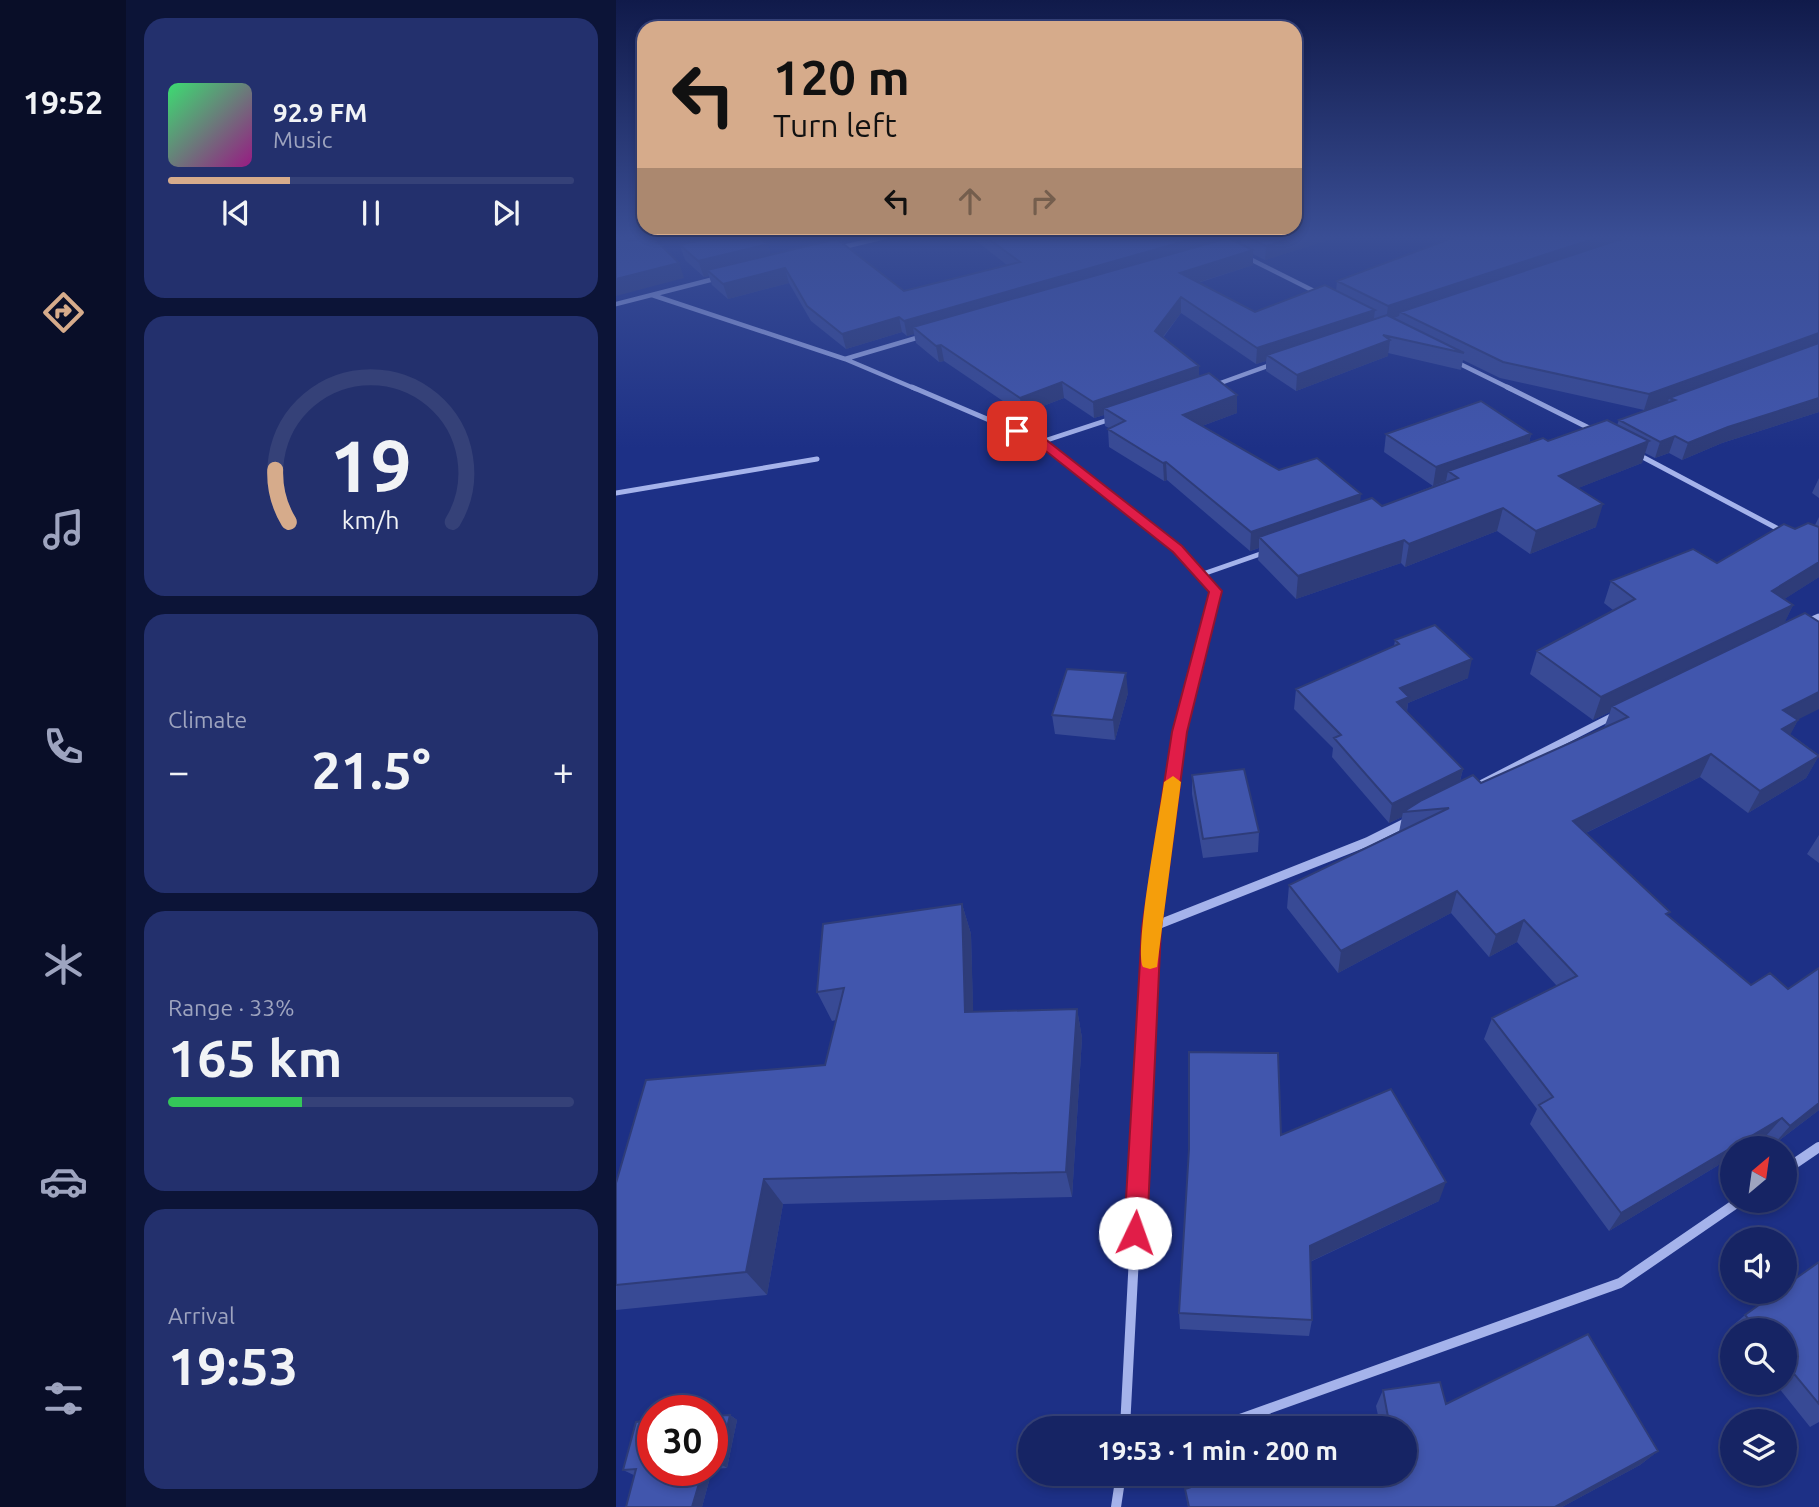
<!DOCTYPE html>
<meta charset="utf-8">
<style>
body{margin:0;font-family:Ubuntu,sans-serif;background:#23306d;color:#f1f3f6;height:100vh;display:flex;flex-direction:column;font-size:26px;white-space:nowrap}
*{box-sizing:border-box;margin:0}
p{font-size:23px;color:#9ea4bf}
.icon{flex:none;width:38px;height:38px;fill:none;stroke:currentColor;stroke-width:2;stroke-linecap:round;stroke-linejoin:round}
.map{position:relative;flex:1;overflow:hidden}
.panel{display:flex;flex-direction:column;gap:18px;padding:18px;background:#0c1437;width:490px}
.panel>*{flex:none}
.hud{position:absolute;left:21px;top:21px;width:665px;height:214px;border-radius:21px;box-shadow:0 4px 10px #0003,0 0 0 2px #354178;background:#d6ab8b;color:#111;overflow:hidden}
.needle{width:46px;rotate:29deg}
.controls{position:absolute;left:1104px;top:1136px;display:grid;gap:14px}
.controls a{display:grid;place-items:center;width:77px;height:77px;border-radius:50%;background:#162464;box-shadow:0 4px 10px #0003,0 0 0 2px #354178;font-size:35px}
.speed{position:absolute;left:21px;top:1395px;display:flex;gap:14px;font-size:35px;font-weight:700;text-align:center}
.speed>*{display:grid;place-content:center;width:91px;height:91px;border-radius:50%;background:#162464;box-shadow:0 4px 10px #0003,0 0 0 2px #354178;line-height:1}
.speed .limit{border:10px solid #d22;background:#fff;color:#111}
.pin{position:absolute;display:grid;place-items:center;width:60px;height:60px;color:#fff;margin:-30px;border-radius:14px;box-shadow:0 4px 10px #0006}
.me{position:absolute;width:77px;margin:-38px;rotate:3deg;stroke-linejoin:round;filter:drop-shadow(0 0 5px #0008)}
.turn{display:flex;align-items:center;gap:24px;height:147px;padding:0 21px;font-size:32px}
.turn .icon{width:91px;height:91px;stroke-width:2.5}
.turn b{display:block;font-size:49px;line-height:60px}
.lanes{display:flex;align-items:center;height:66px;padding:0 21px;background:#0003;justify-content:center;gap:35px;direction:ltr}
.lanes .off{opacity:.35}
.big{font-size:52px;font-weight:600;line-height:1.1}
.panel .widget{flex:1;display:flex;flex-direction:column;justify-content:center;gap:10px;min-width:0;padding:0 24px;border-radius:21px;background:#23306d}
.panel .dial{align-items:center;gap:0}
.dial svg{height:182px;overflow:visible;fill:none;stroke:#354178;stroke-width:7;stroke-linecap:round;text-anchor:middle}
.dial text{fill:#f1f3f6;stroke:none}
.song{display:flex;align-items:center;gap:21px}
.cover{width:84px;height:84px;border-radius:10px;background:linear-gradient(135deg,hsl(140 70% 55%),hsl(310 70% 35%))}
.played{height:7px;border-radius:4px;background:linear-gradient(90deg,#d6ab8b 30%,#354178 30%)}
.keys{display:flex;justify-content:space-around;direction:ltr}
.heat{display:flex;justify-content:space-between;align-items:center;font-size:38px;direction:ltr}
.charge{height:10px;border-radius:5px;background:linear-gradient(90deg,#34c759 33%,#354178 0)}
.trip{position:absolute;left:402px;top:1416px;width:399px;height:70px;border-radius:35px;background:#162464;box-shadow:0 4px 10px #0003,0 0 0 2px #354178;font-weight:600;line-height:70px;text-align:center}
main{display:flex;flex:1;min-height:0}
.dock{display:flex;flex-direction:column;width:126px;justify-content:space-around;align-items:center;background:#090e28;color:#9ea4bf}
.dock .icon{width:49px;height:49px}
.dock .current{color:#d6ab8b}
.dock b{font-size:32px;color:#f1f3f6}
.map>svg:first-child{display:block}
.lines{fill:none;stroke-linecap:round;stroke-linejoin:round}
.street-far4{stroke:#a5b3eb;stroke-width:4.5}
.street-far3{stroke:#a5b3eb;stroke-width:5}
.street-far2{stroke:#a5b3eb;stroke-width:7}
.street-far1{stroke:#a5b3eb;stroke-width:9}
.street{stroke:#a5b3eb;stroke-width:10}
.wall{fill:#384a95;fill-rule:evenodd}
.shaded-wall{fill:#2e3c79}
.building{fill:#4156ad;stroke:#2e3c79;stroke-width:2}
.route{fill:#e11d48;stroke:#92132f;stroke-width:2}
.slow{fill:#f59e0b}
</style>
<main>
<nav class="dock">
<b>19:52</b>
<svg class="icon current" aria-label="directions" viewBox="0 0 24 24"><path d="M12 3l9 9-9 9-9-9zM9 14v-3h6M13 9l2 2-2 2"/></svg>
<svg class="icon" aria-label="music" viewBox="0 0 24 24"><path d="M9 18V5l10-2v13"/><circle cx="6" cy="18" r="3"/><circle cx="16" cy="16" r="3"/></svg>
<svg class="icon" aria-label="phone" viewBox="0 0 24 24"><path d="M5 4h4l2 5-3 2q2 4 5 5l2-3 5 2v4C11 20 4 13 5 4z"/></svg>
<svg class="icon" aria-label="climate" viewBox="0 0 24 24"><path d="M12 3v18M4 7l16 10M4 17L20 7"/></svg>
<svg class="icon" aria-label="car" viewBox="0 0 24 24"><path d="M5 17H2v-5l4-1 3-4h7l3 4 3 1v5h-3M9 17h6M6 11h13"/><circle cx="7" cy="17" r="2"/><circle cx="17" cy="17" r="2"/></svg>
<svg class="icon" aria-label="filters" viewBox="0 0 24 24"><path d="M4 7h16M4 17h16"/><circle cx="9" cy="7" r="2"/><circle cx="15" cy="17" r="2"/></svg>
</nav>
<section class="panel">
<div class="widget">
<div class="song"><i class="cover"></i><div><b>92.9 FM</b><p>Music</p></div></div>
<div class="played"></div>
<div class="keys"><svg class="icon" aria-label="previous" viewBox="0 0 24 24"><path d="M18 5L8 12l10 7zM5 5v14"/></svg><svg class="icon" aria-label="pause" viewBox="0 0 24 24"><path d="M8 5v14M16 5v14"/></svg><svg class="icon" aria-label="next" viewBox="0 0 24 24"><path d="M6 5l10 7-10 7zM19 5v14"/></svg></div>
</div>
<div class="widget dial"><svg viewBox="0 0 100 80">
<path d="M14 69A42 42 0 1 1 86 69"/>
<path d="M14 69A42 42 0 0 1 8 46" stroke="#d6ab8b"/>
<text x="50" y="56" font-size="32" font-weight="700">19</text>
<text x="50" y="72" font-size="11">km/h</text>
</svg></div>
<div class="widget"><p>Climate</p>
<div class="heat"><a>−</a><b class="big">21.5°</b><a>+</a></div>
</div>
<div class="widget"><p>Range · 33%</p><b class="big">165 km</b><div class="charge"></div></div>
<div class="widget"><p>Arrival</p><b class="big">19:53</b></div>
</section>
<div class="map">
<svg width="1203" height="1507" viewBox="0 0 1203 1507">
<rect width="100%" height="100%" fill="#1d3086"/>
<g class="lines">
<!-- street-far4 -->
<path class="street-far4" d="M223 248 269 237
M630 257 704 294
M36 295 229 359 300 389
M0 304 102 278
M229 359 307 336
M840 362 895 389
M599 385 657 364"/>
<!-- street-far3 -->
<path class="street-far3" d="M296 387 425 442 562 549 590 580
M891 387 977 430
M425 442 498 418
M1021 454 1168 532
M0 493 201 459
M584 575 650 552"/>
<!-- street-far2 -->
<path class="street-far2" d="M1189 623 1203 617
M866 783 999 715
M551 821 564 732 599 591 588 579"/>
<!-- street-far1 -->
<path class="street-far1" d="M536 927 751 842 791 822
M525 1125 536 927 551 820"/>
<!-- street -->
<path class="street" d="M1169 1170 1203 1147
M509 1428 525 1123
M599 1428 1004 1283 1125 1200
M500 1507 505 1474"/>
</g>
<!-- wall -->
<path class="wall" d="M355 237H599V241L606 239 601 237H722L649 260 637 254V265L582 283 639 312 720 291 721 281 1203 237V412L1106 443 1066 460 1053 453 1039 458 1029 453 1026 463 962 488 980 527 914 554 881 531 789 567 785 563 680 599 642 560 643 548 634 551 551 480 548 481 493 447 492 429 493 428 489 426 488 415 478 418 448 398 406 414 328 361 323 362 300 343 298 334 291 336 286 332 230 349 195 321 173 283 112 299 96 285 93 276 88 277 69 260 64 245 155 255 288 291 391 265ZM625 239V244L618 241ZM565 313 640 364 650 361V371L680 391 772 356V353L845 370 847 360 884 378 1028 410 1052 402 1003 420 1001 425 932 441 913 443 915 434H770L768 452 817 486 830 481 766 506 745 501 663 470 586 426 621 413V395L583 376 547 338Z
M1203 478V498L1196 493Z
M1203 517V577L1168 599 1177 605 1168 623 1182 720 1174 734 1203 755 1190 778 1132 813 1084 777 970 833 1052 916 1203 1110 1157 1145 1149 1137 1131 1148H1116V1157L993 1231 914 1124 921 1109 868 1039 876 1018 941 986 901 942 873 957 835 913 722 973 671 908 673 885 783 832 786 817 773 823 716 757 717 748 678 709 680 689 778 646 779 640 852 678 792 703 791 712 847 769 844 781 865 783 988 728 994 712 977 720 914 674 921 651 997 610 988 603 995 581 1101 563 1179 529 1199 525Z
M512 693 499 740 439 734 436 715Z
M576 775 643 832 642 852 587 858 576 794Z
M1203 835V863L1191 854Z
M346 904 355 934 357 1012 461 1009 466 1038 456 1197 167 1204 151 1295 0 1310V1183L209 1065 220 1020 216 1021 201 992Z
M665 1135 823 1201 694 1262 696 1320 693 1336 564 1329 563 1313Z
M1203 1262V1422L1194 1427 1158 1382H1169V1330L1116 1331 1114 1328 1129 1315Z
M767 1390 830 1404 1042 1451 1024 1465 946 1507H572L569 1489 764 1425 760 1406Z
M114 1415 121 1420 111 1468 96 1469V1416Z
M20 1422 37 1470H96L86 1507 7 1470Z"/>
<!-- shaded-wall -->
<path class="shaded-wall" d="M583 237H599V246L297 327 298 334 291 336 288 321Z
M613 237H626L625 239 613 242Z
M680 237H722L649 260 650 246Z
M983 237H1030L784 312 783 316 770 321 772 306Z
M152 244 156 260 91 270 93 276 88 277 82 261Z
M637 250V265L564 288V273Z
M63 263 68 278 0 296V279Z
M169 268 173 283 112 299 107 284Z
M565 297V313L539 347V331Z
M759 310 757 325 651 355 650 361 640 364 641 348Z
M283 317 286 332 230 349 226 334Z
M1203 333V342L1201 347 1053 398 1052 402 1028 410 1033 394Z
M774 340 772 356 680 391 681 375Z
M325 345 328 361 323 362 320 346Z
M583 366V383L488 408V415L478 418 477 402Z
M446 382 448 398 406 414 404 398Z
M621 395V413L567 433V415Z
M1203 398V412L1106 443 1066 460 1072 443 1112 427Z
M915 434 911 452 832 471 830 481 817 486 820 467Z
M1059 436 1053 453 1039 458 1044 442Z
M1033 441 1026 463 937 498 943 476Z
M550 462 551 480 548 481 547 463Z
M745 494 743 512 643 537V548L634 551 635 532Z
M987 504 980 527 914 554 920 531Z
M887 508 881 531 789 567 793 544Z
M788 540 785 563 680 599 682 576Z
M1203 562V577L1145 614 1156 591Z
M1177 605 1166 628 996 706 994 712 977 720 985 697Z
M856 659 852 678 792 703 790 716 778 722 784 688Z
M510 673 512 693 499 740 497 720Z
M1203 692V709L1155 733 1167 710Z
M1182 720 1170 743 1166 729Z
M1095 754 1084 777 949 843 957 821Z
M1203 756 1190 778 1132 813 1144 791Z
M847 769 842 788 787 812 786 817 773 823 776 804Z
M841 891 835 913 722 973 725 951Z
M346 904 355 934 358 1040 349 1012Z
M908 920 901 942 873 957 880 935Z
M461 1009 466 1038 456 1197 450 1172Z
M1203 1103V1110L1157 1145 1174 1126Z
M1166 1118 1149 1137 1131 1148H1116V1157L993 1231 1005 1213Z
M148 1179 167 1204 151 1295 130 1272Z
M830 1182 823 1201 691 1263 694 1246Z
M114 1415 121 1420 111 1468 103 1463Z
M1042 1451 1024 1465 946 1507H939Z
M87 1470H96L86 1507H76Z"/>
<!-- building -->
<path class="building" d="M0 237H10L13 241 36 237 63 263 0 279Z
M97 237H141L152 244 82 261 64 245Z
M370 237H583L288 321 283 317 226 334 191 306 169 268 107 284 91 270 221 239 288 291 404 262Z
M630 237H680L650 246Z
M839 237H983L772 306 721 281Z
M1017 237H1203V333L1033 394 887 362 784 312 1002 240Z
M612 238 637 250 564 273 639 312 709 285 759 310 641 348 565 297 539 331 583 366 477 402 446 382 404 398 325 345 320 346 297 327Z
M771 315 848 353 767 335 774 340 681 375 651 355Z
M1203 343V398L1112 427 1072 443 1059 436 1044 442 1003 420 1059 400 1053 398Z
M593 373 621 395 567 415 663 470 701 458 745 494 635 532 550 462 547 463 492 429 509 421 488 408Z
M865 401 915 434 820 467 770 434Z
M991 420 1033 441 943 476 987 504 920 531 887 508 793 544 788 540 682 576 643 537 756 498 766 506 842 478 832 471 927 438 932 441Z
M1192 523 1203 527V562L1156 591 1177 605 985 697 921 651 1019 599 995 581 1077 549 1101 563 1168 524 1179 529Z
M1189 613 1203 622V692L1167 710 1182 720 1166 729 1203 756 1144 791 1095 754 957 821 1054 912 1050 914 1135 985 1154 973 1172 989 1203 968V1103L1174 1126 1166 1118 1005 1213 923 1105 937 1097 876 1018 961 976 908 920 880 935 841 891 725 951 673 885 833 808 787 812 806 800 857 775 865 783 1012 717 996 706Z
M819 625 856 659 784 688 793 697 781 702 847 769 776 804 718 738 725 735 680 689 783 644 779 640Z
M451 669 510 673 497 720 436 715Z
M628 769 643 832 587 839 576 775Z
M346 904 349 1012 461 1009 450 1172 148 1179 130 1272 0 1285V1183L30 1080 209 1065 228 988 201 992 207 924Z
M573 1052 662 1053 665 1135 775 1089 830 1182 694 1246 696 1320 563 1313 573 1149Z
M1203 1262V1404L1169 1363V1330H1142L1129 1315 1161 1292H1169V1286Z
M972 1334 1042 1451 939 1507H573L569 1489 615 1474H789V1428H754L773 1422 767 1390 824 1382 830 1404Z
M114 1415 103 1463 96 1464V1416Z
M37 1420V1470H87L76 1507H10L20 1469 7 1470 20 1422Z"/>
<!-- sky -->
<linearGradient id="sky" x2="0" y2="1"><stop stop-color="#101a4a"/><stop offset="0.53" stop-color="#3a4e95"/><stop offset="1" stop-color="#3a4e95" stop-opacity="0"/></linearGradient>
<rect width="1203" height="448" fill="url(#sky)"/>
<!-- route -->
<path class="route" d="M401 428 429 439 566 546 606 591 571 732 545 928 531 1233 527 1241 519 1245 511 1241 508 1233 526 928 556 732 593 592 557 552 421 444 397 434 395 431Z"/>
<!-- slow -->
<path class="slow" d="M557 776 565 782 541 967 534 969 527 967C518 948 544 812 548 782Z"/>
</svg>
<div class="controls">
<a><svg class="needle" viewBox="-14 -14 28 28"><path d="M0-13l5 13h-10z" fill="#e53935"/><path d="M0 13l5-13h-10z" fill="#9ea4bf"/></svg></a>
<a><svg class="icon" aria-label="sound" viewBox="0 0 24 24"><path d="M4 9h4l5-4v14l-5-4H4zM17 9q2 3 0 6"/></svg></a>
<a><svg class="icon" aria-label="search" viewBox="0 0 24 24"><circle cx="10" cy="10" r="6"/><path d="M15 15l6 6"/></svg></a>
<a><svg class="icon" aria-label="layers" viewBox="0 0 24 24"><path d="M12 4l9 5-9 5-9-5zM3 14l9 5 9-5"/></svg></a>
</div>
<div class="speed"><div class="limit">30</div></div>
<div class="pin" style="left:401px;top:431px;background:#d93025"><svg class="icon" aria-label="arrive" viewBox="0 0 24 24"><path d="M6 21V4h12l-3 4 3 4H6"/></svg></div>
<svg class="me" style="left:519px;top:1233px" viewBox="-20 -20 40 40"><circle r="19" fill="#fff"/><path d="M0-13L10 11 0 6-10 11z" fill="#e11d48"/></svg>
<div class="trip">19:53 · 1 min · 200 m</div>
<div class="hud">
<div class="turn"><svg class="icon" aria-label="left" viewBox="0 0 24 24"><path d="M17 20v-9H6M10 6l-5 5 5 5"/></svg><div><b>120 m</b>Turn left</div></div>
<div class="lanes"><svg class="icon" aria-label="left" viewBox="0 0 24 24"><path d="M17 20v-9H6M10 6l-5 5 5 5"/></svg><svg class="icon off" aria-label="ahead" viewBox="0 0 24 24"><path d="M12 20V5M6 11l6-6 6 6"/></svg><svg class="icon off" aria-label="right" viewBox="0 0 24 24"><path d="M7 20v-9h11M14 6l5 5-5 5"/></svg></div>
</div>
</div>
</main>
